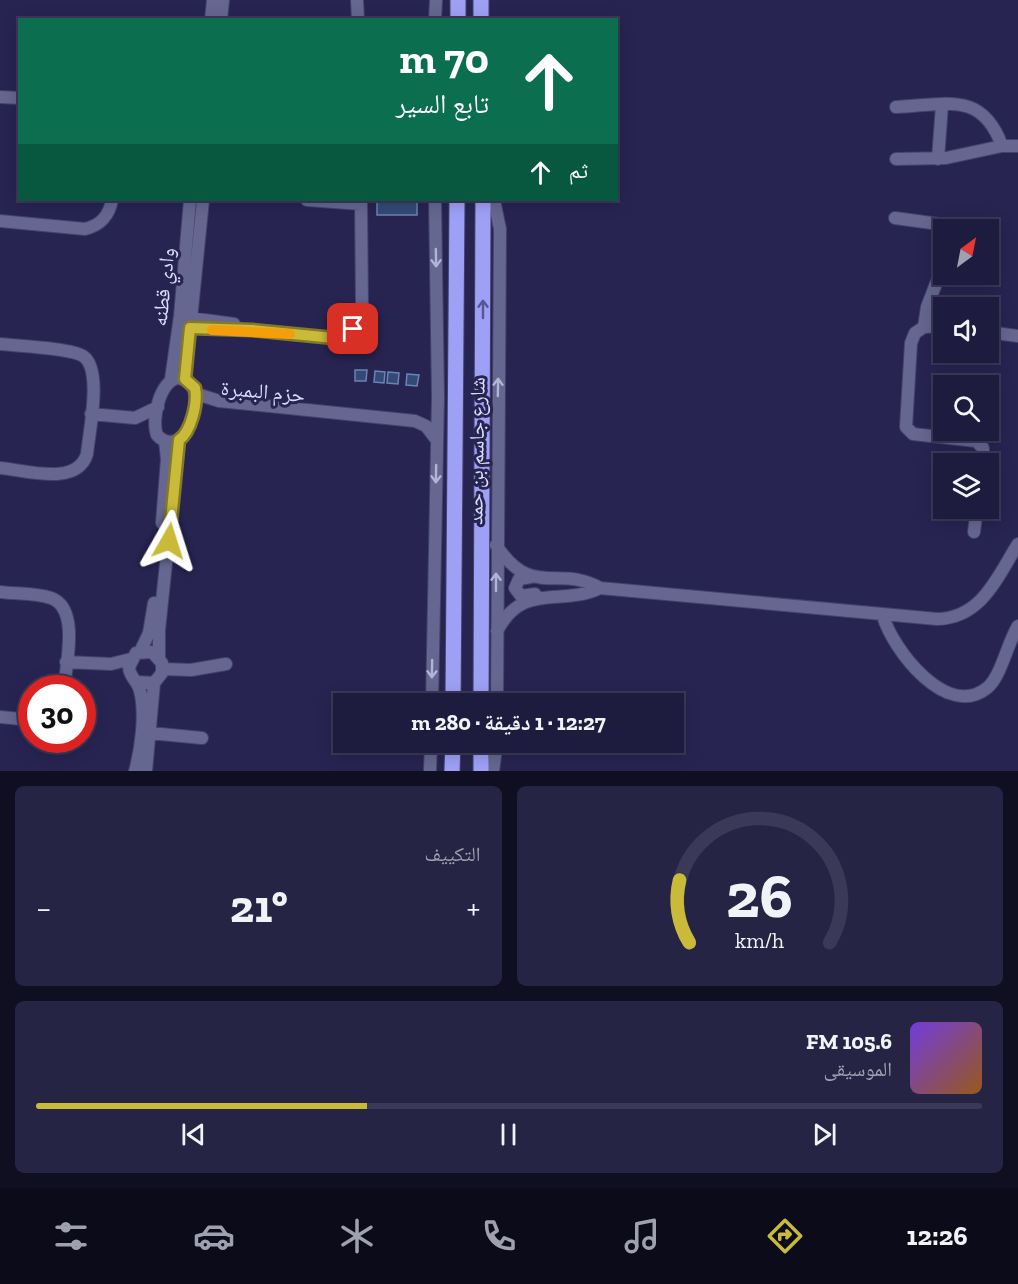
<!DOCTYPE html>
<html lang="ar">
<meta charset="utf-8">
<style>
body{margin:0;font-family:"Zilla Slab","Noto Naskh Arabic",serif;background:#252445;color:#f1f3f6;direction:rtl;height:100vh;display:flex;flex-direction:column;font-size:22px;white-space:nowrap}
*{box-sizing:border-box;margin:0}
p{font-size:20px;color:#a0a1b0}
.icon{flex:none;width:33px;height:33px;fill:none;stroke:currentColor;stroke-width:2;stroke-linecap:round;stroke-linejoin:round}
.map{position:relative;height:771px;overflow:hidden;direction:ltr}
.drawer{display:flex;flex-direction:column;gap:15px;padding:15px;background:#100f22;flex:1}
.drawer>*{flex:none}
.banner{position:absolute;left:18px;top:18px;width:600px;height:183px;border-radius:0px;box-shadow:0 3px 15px #0003,0 0 0 2px #3b3958;direction:rtl;background:#0b6e4f;color:#fff;overflow:hidden}
.needle{width:39px;rotate:32deg}
.buttons{position:absolute;left:933px;top:219px;display:grid;gap:12px}
.buttons a{display:grid;place-items:center;width:66px;height:66px;border-radius:0px;background:#1d1b3e;box-shadow:0 3px 15px #0003,0 0 0 2px #3b3958;font-size:30px}
.speed{position:absolute;left:18px;top:675px;display:flex;gap:12px;font-size:30px;font-weight:700;text-align:center}
.speed>*{display:grid;place-content:center;width:78px;height:78px;border-radius:50%;background:#1d1b3e;box-shadow:0 3px 15px #0003,0 0 0 2px #3b3958;line-height:1}
.speed .limit{border:9px solid #d22;background:#fff;color:#111}
.pin{position:absolute;display:grid;place-items:center;width:51px;height:51px;color:#fff;margin:-26px;border-radius:12px;box-shadow:0 3px 9px #0006}
.me{position:absolute;width:66px;margin:-33px;rotate:6deg;stroke-linejoin:round;filter:drop-shadow(0 0 4px #0008)}
.turn{display:flex;align-items:center;gap:21px;height:126px;padding:0 30px;font-size:27px}
.turn .icon{width:78px;height:78px;stroke-width:2.5}
.turn b{display:block;font-size:42px;line-height:51px}
.then{display:flex;align-items:center;height:57px;padding:0 30px;background:#0003;gap:12px;font-size:22px}
.big{font-size:45px;font-weight:800;line-height:1.1}
.drawer .tile{flex:1;display:flex;flex-direction:column;justify-content:center;gap:9px;min-width:0;padding:0 21px;border-radius:9px;background:#252445}
.drawer .dial{align-items:center;gap:0}
.dial svg{height:156px;overflow:visible;fill:none;stroke:#3b3958;stroke-width:7;stroke-linecap:round;text-anchor:middle}
.dial text{fill:#f1f3f6;stroke:none}
.song{display:flex;align-items:center;gap:18px}
.cover{width:72px;height:72px;border-radius:9px;background:linear-gradient(135deg,hsl(260 70% 55%),hsl(30 70% 35%))}
.played{height:6px;border-radius:3px;background:linear-gradient(90deg,#caba3a 35%,#3b3958 35%)}
.keys{display:flex;justify-content:space-around;direction:ltr}
.heat{display:flex;justify-content:space-between;align-items:center;font-size:33px;direction:ltr}
.drawer .tiles{flex:1;display:grid;gap:15px;grid-template-columns:1fr 1fr}
.tile:last-child{grid-column:span 2}
.trip{position:absolute;left:333px;top:693px;width:351px;height:60px;border-radius:0px;background:#1d1b3e;box-shadow:0 3px 15px #0003,0 0 0 2px #3b3958;font-weight:800;line-height:60px;text-align:center;direction:rtl}
.menu{display:flex;height:96px;justify-content:space-around;align-items:center;background:#0c0b19;color:#a0a1b0}
.menu .icon{width:42px;height:42px}
.menu .current{color:#caba3a}
.menu b{font-size:27px;color:#f1f3f6}
.map>svg:first-child{display:block}
.building{fill:#334a77;stroke:#6983b4;stroke-width:1.5}
.lines{fill:none;stroke-linecap:round;stroke-linejoin:round}
.minor-casing{stroke:#44426d;stroke-width:14}
.major-casing{stroke:#44426d;stroke-width:17}
.minor{stroke:#656790;stroke-width:12}
.major{stroke:#9ea0f6;stroke-width:15}
.oneway{stroke:#b1b4d5}
.oneway2{stroke:#575694}
.route-casing{stroke:#837926;stroke-width:15}
.route{stroke:#caba3a;stroke-width:10}
.slow{stroke:#f59e0b;stroke-width:10}
.labels{text-anchor:middle;dominant-baseline:central;stroke-width:6;stroke-linejoin:round;paint-order:stroke}
.street-label{font-size:21px;fill:#daddfa;stroke:#272452}
</style>
<div class="map">
<svg width="1018" height="771" viewBox="0 0 1018 771">
<rect width="100%" height="100%" fill="#272452"/>
<!-- building -->
<path class="building" d="M377 200H417V215H377Z
M355 370H367L366 381H355Z
M375 371 385 372 384 383 374 382Z
M388 372 399 373 398 384 387 383Z
M407 374 419 375 417 386 406 385Z"/>
<g class="lines">
<!-- minor casing -->
<g class="minor-casing">
<path id="minor" d="M357 0 358 20
M211 20 213 0
M221 20 223 0
M435 20 436 0
M0 97 20 98
M896 107C945 105 982 90 1002 146
M896 159 946 158 1002 146H1018
M938 159 942 105
M307 200 361 204
M494 200 500 229 497 704
M895 218 939 224 948 230
M0 221 85 229C101 225 109 216 112 200
M183 317 234 324
M944 326 924 327 915 333 911 343 906 427 913 434 976 441 983 448V464
M179 327 252 330 335 338 348 334 356 325 362 308 361 200
M924 327 927 307 944 263
M988 332 1018 336
M0 344C17 346 71 348 83 356 103 369 89 432 87 454 77 487 25 470 0 468
M178 378C216 382 185 466 157 435 151 420 160 380 178 378Z
M171 379 180 316 190 200
M185 379 203 200
M197 394 219 401 415 421 426 426 436 439
M91 414 135 418 158 407
M162 523 167 459 165 441
M974 532 977 508
M496 545C532 600 559 564 600 588L937 619C982 618 997 577 1018 544
M531 577 519 579 515 588 521 596 535 594
M0 592C16 594 36 593 51 598 80 608 66 665 64 688
M883 616C893 650 947 720 987 688 1001 677 1007 644 1018 626
M497 631C523 581 561 607 600 588
M140 652 149 633 154 603
M159 657V630L179 440
M66 662 111 664 131 659
M163 669 191 670 226 664
M432 704 438 397 435 200
M0 717 32 720
M150 733 202 738
M135 771C141 749 146 714 140 691 138 681 129 677 129 667L136 653 152 652 162 663V673L154 683 137 682
M146 771 154 683
M430 771 431 742
M493 771 497 742"/>
</g>
<!-- major casing -->
<g class="major-casing">
<path id="major" d="M458 0V20
M481 0V20
M453 704 457 200
M481 704 483 200
M452 771 453 742
M481 771V742"/>
</g>
<!-- minor -->
<use href="#minor" class="minor"/>
<!-- major -->
<use href="#major" class="major"/>
</g>
<!-- one-way arrows -->
<defs><path id="oneway-shaft" d="M-6 0H5M1.5-3L5.5 0L1.5 3" fill="none" stroke-width="1.6" stroke-linecap="round" stroke-linejoin="round" transform="scale(1.5)"/></defs>
<g class="oneway">
<use href="#oneway-shaft" transform="translate(436 258) rotate(89)"/>
<use href="#oneway-shaft" transform="translate(498 387) rotate(-89)"/>
<use href="#oneway-shaft" transform="translate(436 474) rotate(91)"/>
<use href="#oneway-shaft" transform="translate(496 582) rotate(-90)"/>
<use href="#oneway-shaft" transform="translate(432 669) rotate(91)"/>
</g>
<use class="oneway2" href="#oneway-shaft" transform="translate(483 309) rotate(-90)"/>
<g class="lines">
<!-- route casing -->
<g class="route-casing">
<path id="route" d="M169 541 179 440C191 432 198 403 195 388L185 379 190 328 252 330 334 338 342 337 353 329"/>
</g>
<!-- route -->
<use href="#route" class="route"/>
<!-- slow -->
<path class="slow" d="M212 330 290 334"/>
</g>
<g class="labels">
<!-- street labels -->
<g class="street-label">
<text transform="translate(163 287) rotate(-84)">وادي قطنه</text>
<text transform="translate(263 391) rotate(5)">حزم البمبرة</text>
<text transform="translate(476 451) rotate(-89)">شارع جاسم بن حمد</text>
</g>
</g>
</svg>
<div class="buttons">
<a><svg class="needle" viewBox="-14 -14 28 28"><path d="M0-13l5 13h-10z" fill="#e53935"/><path d="M0 13l5-13h-10z" fill="#a0a1b0"/></svg></a>
<a><svg class="icon" aria-label="sound" viewBox="0 0 24 24"><path d="M4 9h4l5-4v14l-5-4H4zM17 9q2 3 0 6"/></svg></a>
<a><svg class="icon" aria-label="search" viewBox="0 0 24 24"><circle cx="10" cy="10" r="6"/><path d="M15 15l6 6"/></svg></a>
<a><svg class="icon" aria-label="layers" viewBox="0 0 24 24"><path d="M12 4l9 5-9 5-9-5zM3 14l9 5 9-5"/></svg></a>
</div>
<div class="speed"><div class="limit">30</div></div>
<div class="pin" style="left:353px;top:329px;background:#d93025"><svg class="icon" aria-label="arrive" viewBox="0 0 24 24"><path d="M6 21V4h12l-3 4 3 4H6"/></svg></div>
<svg class="me" style="left:169px;top:541px" viewBox="-20 -20 40 40"><path d="M0-17L14 15 0 8-14 15z" fill="#caba3a" stroke="#fff" stroke-width="4"/></svg>
<div class="trip">12:27 · 1 دقيقة · 280 m</div>
<div class="banner">
<div class="turn"><svg class="icon" aria-label="ahead" viewBox="0 0 24 24"><path d="M12 20V5M6 11l6-6 6 6"/></svg><div><b>70 m</b>تابع السير</div></div>
<div class="then">ثم<svg class="icon" aria-label="ahead" viewBox="0 0 24 24"><path d="M12 20V5M6 11l6-6 6 6"/></svg></div>
</div>
</div>
<section class="drawer">
<div class="tiles">
<div class="tile dial"><svg viewBox="0 0 100 80">
<path d="M14 69A42 42 0 1 1 86 69"/>
<path d="M14 69A42 42 0 0 1 9 37" stroke="#caba3a"/>
<text x="50" y="56" font-size="32" font-weight="700">26</text>
<text x="50" y="72" font-size="11">km/h</text>
</svg></div>
<div class="tile"><p>التكييف</p>
<div class="heat"><a>−</a><b class="big">21°</b><a>+</a></div>
</div>
<div class="tile">
<div class="song"><i class="cover"></i><div><b>105.6 FM</b><p>الموسيقى</p></div></div>
<div class="played"></div>
<div class="keys"><svg class="icon" aria-label="previous" viewBox="0 0 24 24"><path d="M18 5L8 12l10 7zM5 5v14"/></svg><svg class="icon" aria-label="pause" viewBox="0 0 24 24"><path d="M8 5v14M16 5v14"/></svg><svg class="icon" aria-label="next" viewBox="0 0 24 24"><path d="M6 5l10 7-10 7zM19 5v14"/></svg></div>
</div>
</div>
</section>
<nav class="menu">
<b>12:26</b>
<svg class="icon current" aria-label="directions" viewBox="0 0 24 24"><path d="M12 3l9 9-9 9-9-9zM9 14v-3h6M13 9l2 2-2 2"/></svg>
<svg class="icon" aria-label="music" viewBox="0 0 24 24"><path d="M9 18V5l10-2v13"/><circle cx="6" cy="18" r="3"/><circle cx="16" cy="16" r="3"/></svg>
<svg class="icon" aria-label="phone" viewBox="0 0 24 24"><path d="M5 4h4l2 5-3 2q2 4 5 5l2-3 5 2v4C11 20 4 13 5 4z"/></svg>
<svg class="icon" aria-label="climate" viewBox="0 0 24 24"><path d="M12 3v18M4 7l16 10M4 17L20 7"/></svg>
<svg class="icon" aria-label="car" viewBox="0 0 24 24"><path d="M5 17H2v-5l4-1 3-4h7l3 4 3 1v5h-3M9 17h6M6 11h13"/><circle cx="7" cy="17" r="2"/><circle cx="17" cy="17" r="2"/></svg>
<svg class="icon" aria-label="filters" viewBox="0 0 24 24"><path d="M4 7h16M4 17h16"/><circle cx="9" cy="7" r="2"/><circle cx="15" cy="17" r="2"/></svg>
</nav>
